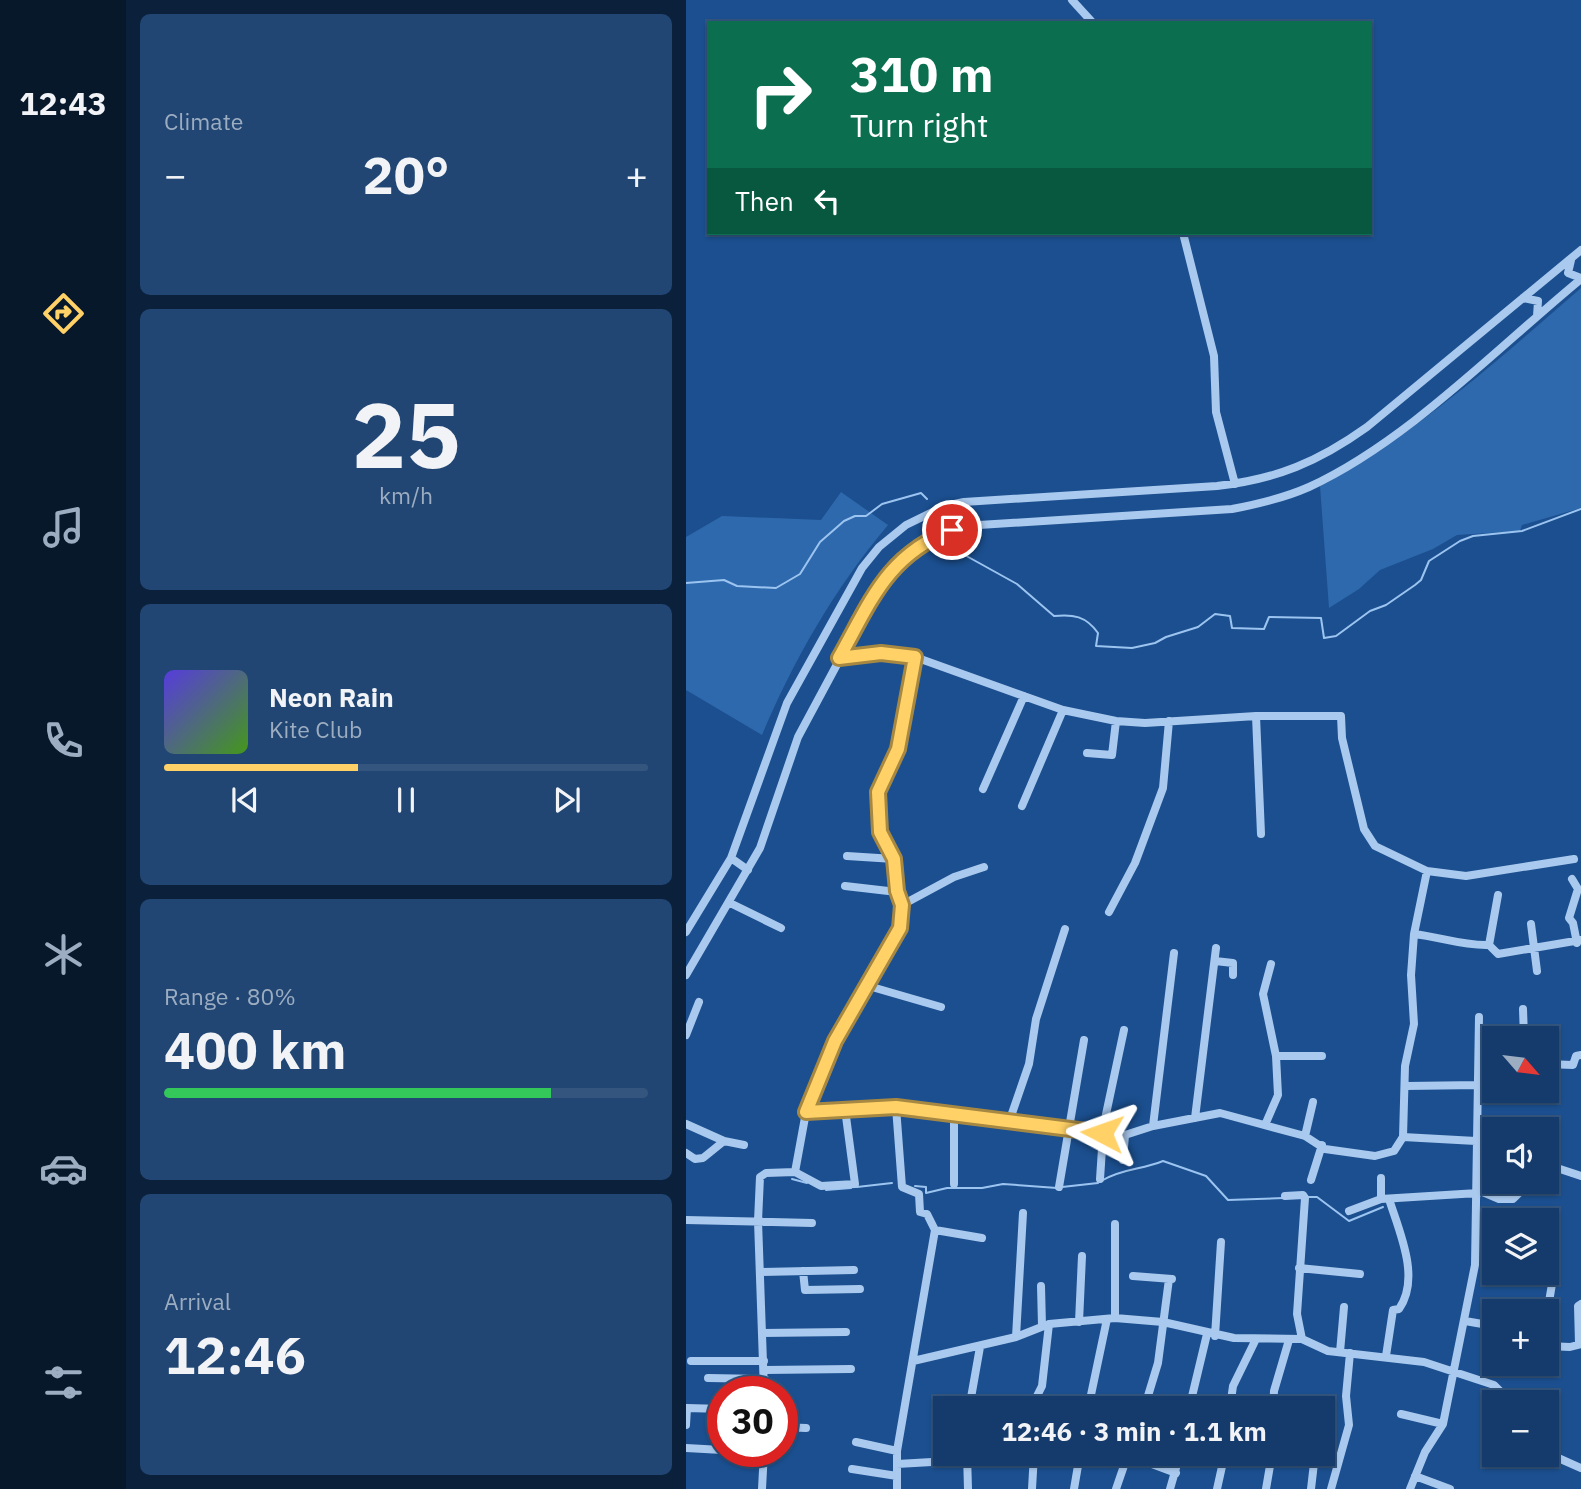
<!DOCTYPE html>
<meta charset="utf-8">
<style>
body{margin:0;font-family:"IBM Plex Sans",sans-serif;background:#214673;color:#f1f3f6;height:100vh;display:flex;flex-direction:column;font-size:26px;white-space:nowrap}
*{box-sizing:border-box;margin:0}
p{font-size:23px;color:#9dadc1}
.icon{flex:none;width:38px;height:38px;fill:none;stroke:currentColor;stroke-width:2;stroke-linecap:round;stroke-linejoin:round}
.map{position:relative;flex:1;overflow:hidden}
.side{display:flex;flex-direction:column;gap:14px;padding:14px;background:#0b203b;width:560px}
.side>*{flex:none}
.hud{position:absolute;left:21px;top:21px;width:665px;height:214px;border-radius:0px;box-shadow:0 2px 5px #0004,0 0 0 2px #33557e;background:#0b6e4f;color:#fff;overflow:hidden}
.needle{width:46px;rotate:118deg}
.buttons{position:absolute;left:796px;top:1026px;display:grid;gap:14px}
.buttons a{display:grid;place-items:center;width:77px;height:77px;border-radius:0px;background:#143b6b;box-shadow:0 2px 5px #0004,0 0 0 2px #33557e;font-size:35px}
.speed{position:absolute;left:21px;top:1376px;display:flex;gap:14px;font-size:35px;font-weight:700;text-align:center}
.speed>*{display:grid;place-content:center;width:91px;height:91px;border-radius:50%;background:#143b6b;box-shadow:0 2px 5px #0004,0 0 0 2px #33557e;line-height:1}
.speed .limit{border:10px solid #d22;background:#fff;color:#111}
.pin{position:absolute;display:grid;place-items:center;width:60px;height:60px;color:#fff;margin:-30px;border:4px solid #fff;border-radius:50%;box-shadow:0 2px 7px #0007}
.me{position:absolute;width:77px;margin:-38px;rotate:274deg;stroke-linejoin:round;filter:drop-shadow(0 0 5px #0008)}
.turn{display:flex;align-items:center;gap:24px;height:147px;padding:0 28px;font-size:32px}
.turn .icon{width:91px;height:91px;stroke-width:2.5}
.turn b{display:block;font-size:49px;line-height:60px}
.then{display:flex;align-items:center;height:66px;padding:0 28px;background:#0003;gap:14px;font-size:26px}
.big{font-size:52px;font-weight:700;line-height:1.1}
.side .widget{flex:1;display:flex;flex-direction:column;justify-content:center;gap:10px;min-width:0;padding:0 24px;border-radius:10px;background:#214673}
.side .dial{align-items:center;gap:0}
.dial b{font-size:91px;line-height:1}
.song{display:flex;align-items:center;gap:21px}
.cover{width:84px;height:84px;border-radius:10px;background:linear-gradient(135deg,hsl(250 70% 55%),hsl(100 70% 35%))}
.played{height:7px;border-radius:4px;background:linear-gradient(90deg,#ffd166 40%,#33557e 40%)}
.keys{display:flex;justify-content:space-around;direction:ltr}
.heat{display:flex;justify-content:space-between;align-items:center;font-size:38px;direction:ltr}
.charge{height:10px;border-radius:5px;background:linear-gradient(90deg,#34c759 80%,#33557e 0)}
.trip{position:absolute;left:247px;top:1396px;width:402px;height:70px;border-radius:0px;background:#143b6b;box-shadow:0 2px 5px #0004,0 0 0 2px #33557e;font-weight:700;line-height:70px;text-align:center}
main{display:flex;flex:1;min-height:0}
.tab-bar{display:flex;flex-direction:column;width:126px;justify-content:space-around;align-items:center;background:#08182b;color:#9dadc1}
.tab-bar .icon{width:49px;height:49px}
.tab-bar .on{color:#ffd166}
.tab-bar b{font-size:32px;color:#f1f3f6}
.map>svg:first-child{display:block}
.green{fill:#2e69ad}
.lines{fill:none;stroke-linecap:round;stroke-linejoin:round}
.stream{stroke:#9cc4f0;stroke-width:2}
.minor{stroke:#a9c9ee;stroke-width:8}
.route-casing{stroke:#a68842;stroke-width:18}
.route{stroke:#ffd166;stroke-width:12}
</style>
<main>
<nav class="tab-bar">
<b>12:43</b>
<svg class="icon on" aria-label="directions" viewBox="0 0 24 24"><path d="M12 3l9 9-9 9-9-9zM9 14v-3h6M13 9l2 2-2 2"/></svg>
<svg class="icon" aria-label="music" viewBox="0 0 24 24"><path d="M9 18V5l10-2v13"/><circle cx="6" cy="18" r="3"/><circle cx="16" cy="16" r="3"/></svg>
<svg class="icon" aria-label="phone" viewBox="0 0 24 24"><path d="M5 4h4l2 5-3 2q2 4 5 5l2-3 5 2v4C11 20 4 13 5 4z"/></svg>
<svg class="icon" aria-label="climate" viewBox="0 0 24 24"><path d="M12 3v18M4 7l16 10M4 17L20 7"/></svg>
<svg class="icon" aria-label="car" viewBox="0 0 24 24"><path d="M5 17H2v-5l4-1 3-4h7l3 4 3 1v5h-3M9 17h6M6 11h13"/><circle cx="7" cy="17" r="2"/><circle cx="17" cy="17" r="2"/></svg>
<svg class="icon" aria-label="filters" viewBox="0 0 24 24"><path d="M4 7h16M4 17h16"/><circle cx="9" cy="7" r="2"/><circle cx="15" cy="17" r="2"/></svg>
</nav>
<section class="side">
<div class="widget"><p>Climate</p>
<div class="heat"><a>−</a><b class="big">20°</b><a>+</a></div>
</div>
<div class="widget dial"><b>25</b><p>km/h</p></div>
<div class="widget">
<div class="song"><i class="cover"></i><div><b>Neon Rain</b><p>Kite Club</p></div></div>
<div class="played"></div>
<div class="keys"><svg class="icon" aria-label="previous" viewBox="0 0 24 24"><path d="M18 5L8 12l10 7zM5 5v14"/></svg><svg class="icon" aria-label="pause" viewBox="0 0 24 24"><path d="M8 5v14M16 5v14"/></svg><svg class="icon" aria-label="next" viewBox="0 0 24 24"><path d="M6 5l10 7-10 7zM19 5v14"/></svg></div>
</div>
<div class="widget"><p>Range · 80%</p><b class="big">400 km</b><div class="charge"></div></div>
<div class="widget"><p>Arrival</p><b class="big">12:46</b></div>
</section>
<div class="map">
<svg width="895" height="1489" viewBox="0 0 895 1489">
<rect width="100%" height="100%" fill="#1b4f8f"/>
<!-- green -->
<path class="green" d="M895 288V508L836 525 834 531 771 535 747 549 694 570 673 589 643 608 634 486C731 433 812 360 895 288Z
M155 492 202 525C149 588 108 659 76 735L0 690V537L36 516 135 520Z"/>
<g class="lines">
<!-- stream -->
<path class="stream" d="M258 537 266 548 331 584 368 616C387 614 400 616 412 633L410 646 446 648 469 643 480 637 512 627 529 614 544 616 546 628 578 629 583 617 635 618 638 638 650 636 684 611 700 605 729 585 735 580 743 561 774 541 787 536 836 531 895 509
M0 583 38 580 51 586 90 588 114 574 134 542 158 521 169 516H180L196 504 235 493 241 499
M106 1179 121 1183
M417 1180C438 1168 455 1170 477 1161L520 1176 542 1200 598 1198
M229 1186 240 1187V1193L261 1188H296L317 1184 371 1188
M171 1187 206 1183
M376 1187 412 1183
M140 1190 165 1188
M621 1197H631L663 1221 697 1207"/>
<!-- minor -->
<path class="minor" d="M386 0 407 23
M497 233 528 356 530 412 549 484
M885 260 882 273 895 278
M837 298 852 301 851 316
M153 658 195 653 229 657 377 710 430 721 459 723 570 716H655L656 738 678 829 689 846 741 871 780 876 888 859
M570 716 575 834
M401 753 426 755 430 721
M297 789 338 696
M336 806 377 710
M161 856 208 859
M45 858 62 870
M886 879 892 889 883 918 887 923 891 943
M159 886 211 892
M44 903 95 928
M216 905 268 877 298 867
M423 912 449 863 477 788 483 721
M845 924 851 971
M0 932 45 858 101 703 176 568 193 547 220 525 259 506 278 502 531 486C591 479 632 462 681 427L895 250
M728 934C754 937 777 946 803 945
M803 945 812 954 895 940
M803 945 812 895
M529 961 547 963V975
M0 975 74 848 112 737 199 575 220 554 242 539 266 530 293 525 546 509C573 504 598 498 623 487 721 442 812 347 895 279
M179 985 255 1007
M837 1009 838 1038
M0 1035 13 1002
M590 1056H636
M861 1064 887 1065 890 1056 895 1055
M792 1081H808
M720 1086 792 1085
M210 1107 216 1187 233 1194 234 1212 241 1214 249 1230 211 1451V1489
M120 1112 210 1107 268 1113 380 1131 439 1135 467 1126 534 1113 619 1136 639 1149 689 1156 708 1151 717 1137 719 1066 728 1024 725 975 728 934 741 871
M268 1113V1184
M509 1118 530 948
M323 1122 343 1064 350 1019 379 929
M0 1124 38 1141 58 1145
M579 1125 592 1095 590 1056 577 994 585 964
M467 1126 488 953
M416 1133 438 1030
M619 1136 627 1102
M717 1137 808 1142
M0 1153 9 1159 17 1158 38 1141
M437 1160 439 1135
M109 1172 120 1112 149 1041 214 928 216 905 211 892 208 859 194 832 192 792 212 749 229 657
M861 1173 874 1169 895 1176
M695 1178V1199
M414 1179 417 1134
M625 1180 636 1145
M373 1187 398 1040
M792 1190 813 1199H827L845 1181
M599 1196 617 1195 619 1198 611 1314 616 1339
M663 1211 695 1199 792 1193
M0 1220 126 1223
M429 1224V1318
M249 1230 296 1238
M613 1268 674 1274
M117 1271 119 1290 174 1289
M74 1272 168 1270
M447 1276 486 1279
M355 1286 356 1326
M852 1311 854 1304 863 1302 869 1266
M779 1321 808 1326
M393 1322 396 1256
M76 1333 160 1332
M529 1336 535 1242
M330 1337 337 1213
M893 1344 892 1306 895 1304
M861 1346 884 1347 895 1344
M654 1352 658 1307
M700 1356 707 1310 713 1309C735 1278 713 1231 703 1199
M5 1361H78
M227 1361 330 1337 363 1324 429 1318 477 1322 548 1338 616 1339 642 1351 738 1362 808 1385 825 1402
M79 1370 165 1369
M22 1378 79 1379
M78 1391 72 1221 74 1177 80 1173 109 1172 135 1186 169 1184 159 1109
M544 1407 547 1386 570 1339
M283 1409 294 1347
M351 1409 350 1398 356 1386 363 1324
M402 1409 421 1319
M458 1409 472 1363 483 1279
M503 1409 521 1334
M587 1409 588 1391 603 1340
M715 1414 757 1424
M0 1425 1 1408 37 1409
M96 1427 120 1428
M170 1442 211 1451
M0 1448 36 1450
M861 1453 895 1468
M281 1454 282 1489
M463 1463 490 1473
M211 1464 246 1462
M166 1469 211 1476
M729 1476 764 1489
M76 1489 78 1451
M346 1489 348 1454
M388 1489 394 1454
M430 1489 442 1454
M484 1489 494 1454
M531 1489 537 1462
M580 1489 586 1454
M625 1489 628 1463
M645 1489 663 1425 660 1396 664 1353
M724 1489 739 1452 757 1424 789 1265 793 1017"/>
</g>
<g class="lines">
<!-- route casing -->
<g class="route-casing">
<path id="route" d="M266 530C201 555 185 601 153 658L195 653 229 657 212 749 192 792 194 832 208 859 211 891 216 905 214 928 149 1041 120 1112 210 1107 416 1133"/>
</g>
<!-- route -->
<use href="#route" class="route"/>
</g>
</svg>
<div class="buttons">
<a><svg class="needle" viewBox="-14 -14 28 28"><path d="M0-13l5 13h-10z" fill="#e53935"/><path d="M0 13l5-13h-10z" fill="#9dadc1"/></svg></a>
<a><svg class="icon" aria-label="sound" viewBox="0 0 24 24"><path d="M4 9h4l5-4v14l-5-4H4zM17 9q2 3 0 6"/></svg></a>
<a><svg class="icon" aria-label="layers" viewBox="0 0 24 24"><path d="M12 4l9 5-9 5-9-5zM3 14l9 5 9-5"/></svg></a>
<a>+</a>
<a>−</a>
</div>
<div class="speed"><div class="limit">30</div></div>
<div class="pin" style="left:266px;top:530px;background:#d93025"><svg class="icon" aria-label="arrive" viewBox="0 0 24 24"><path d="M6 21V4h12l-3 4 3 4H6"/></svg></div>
<svg class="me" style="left:416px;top:1133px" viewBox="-20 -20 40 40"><path d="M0-17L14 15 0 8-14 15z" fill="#ffd166" stroke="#fff" stroke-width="4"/></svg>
<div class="trip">12:46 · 3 min · 1.1 km</div>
<div class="hud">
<div class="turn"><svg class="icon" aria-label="right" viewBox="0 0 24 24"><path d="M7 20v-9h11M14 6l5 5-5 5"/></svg><div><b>310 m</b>Turn right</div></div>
<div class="then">Then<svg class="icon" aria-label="left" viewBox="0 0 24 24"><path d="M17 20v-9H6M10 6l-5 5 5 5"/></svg></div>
</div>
</div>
</main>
